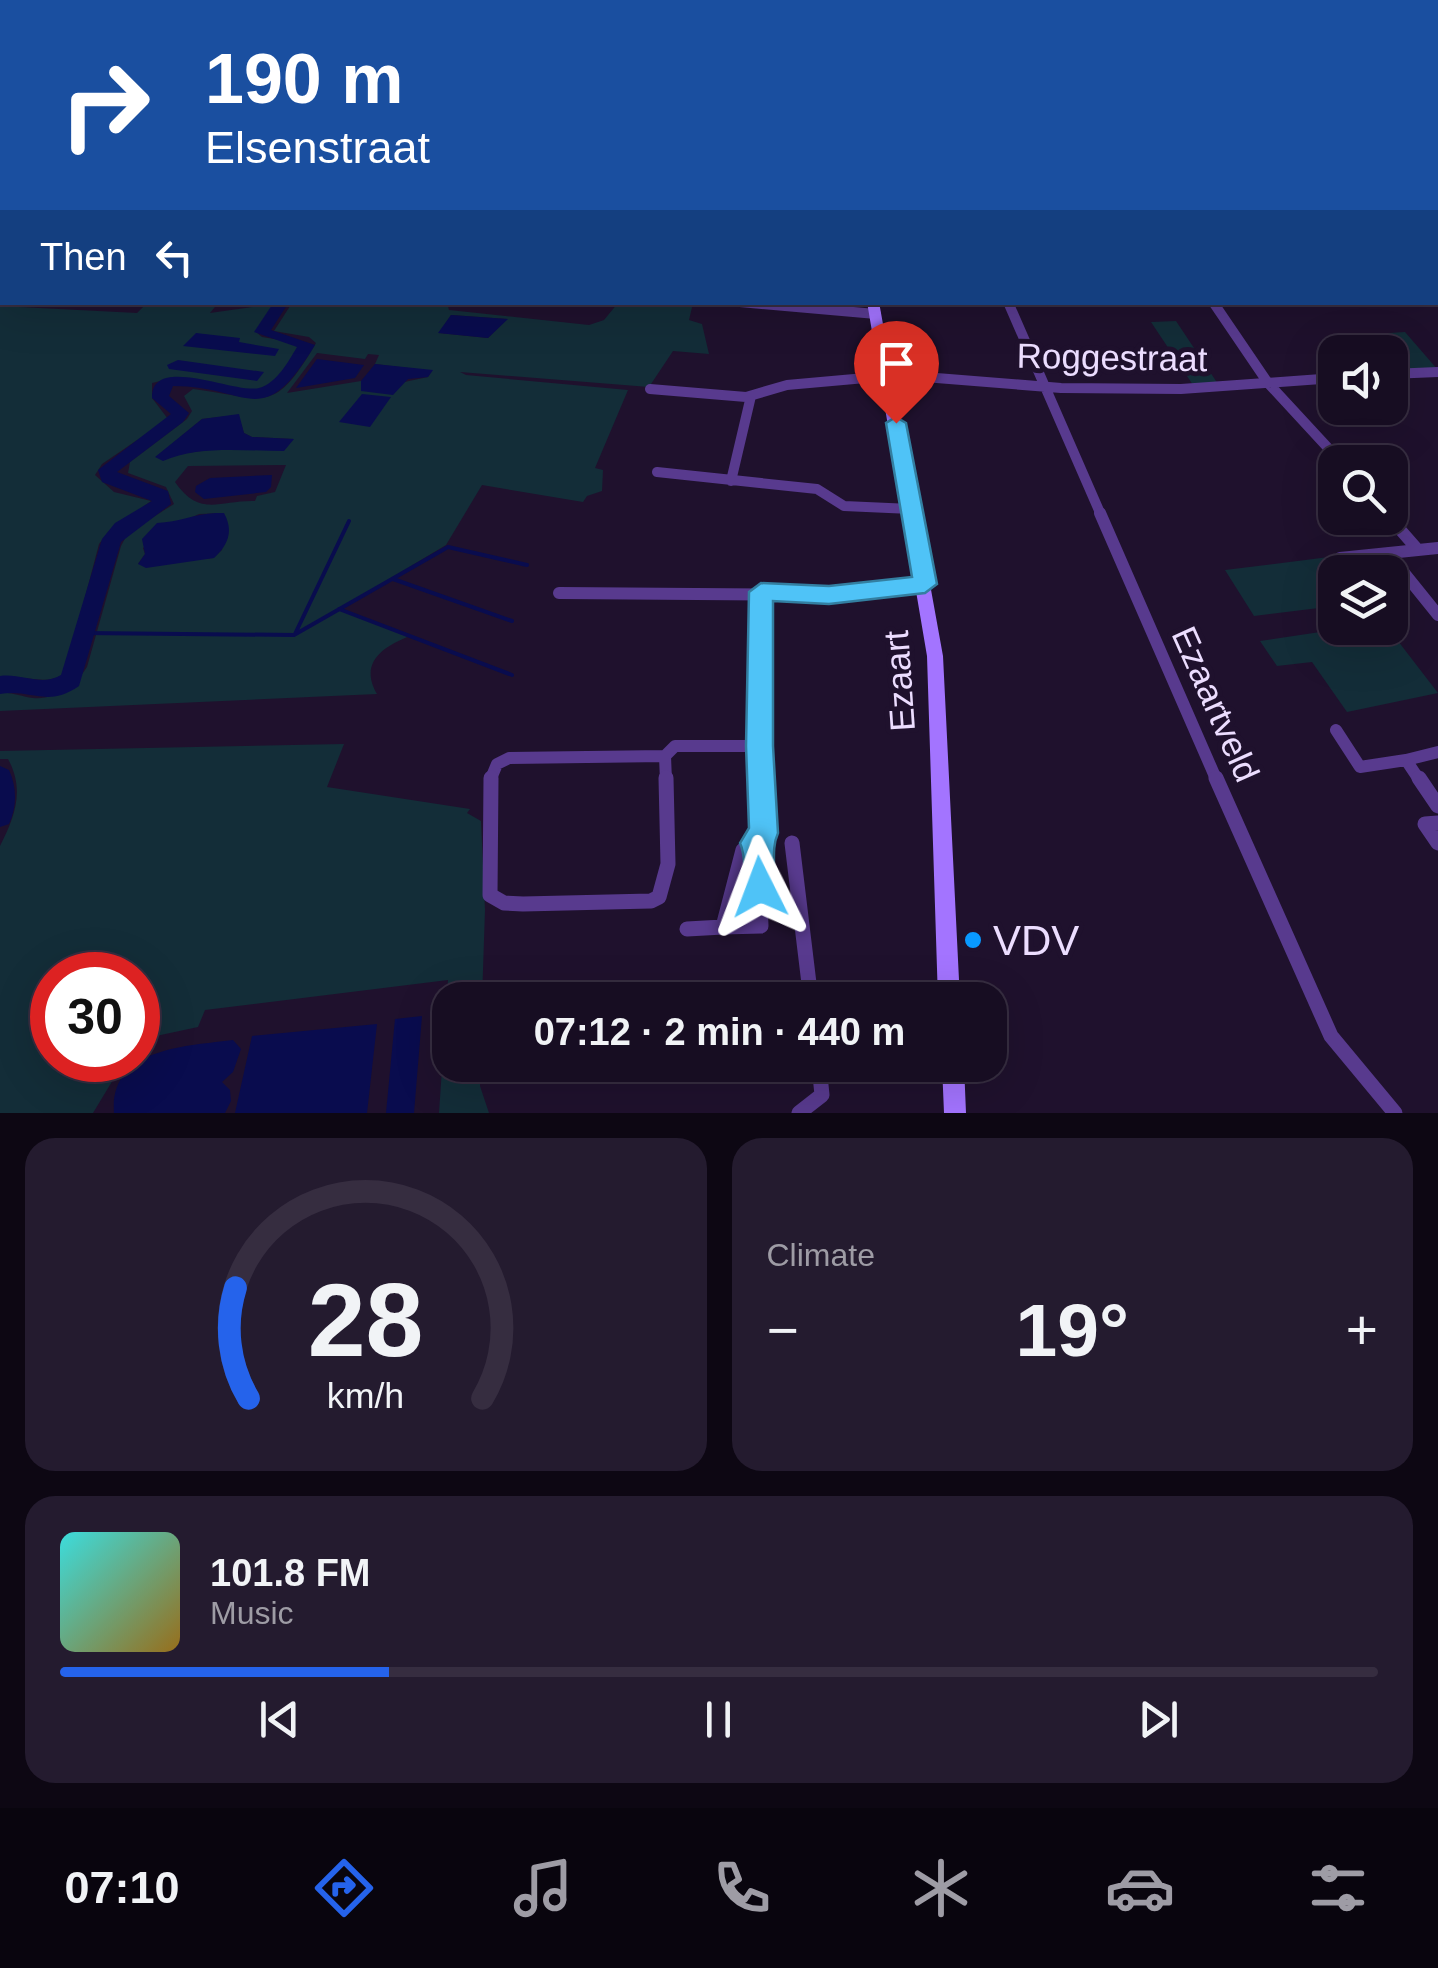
<!DOCTYPE html>
<meta charset="utf-8">
<style>
body{margin:0;font-family:Helvetica,sans-serif;background:#241b2f;color:#f1f3f6;height:100vh;display:flex;flex-direction:column;font-size:38px;white-space:nowrap}
*{box-sizing:border-box;margin:0}
p{font-size:32px;color:#9e9ca5}
.icon{flex:none;width:55px;height:55px;fill:none;stroke:currentColor;stroke-width:2;stroke-linecap:round;stroke-linejoin:round}
.map{position:relative;height:1113px;overflow:hidden}
.side{display:flex;flex-direction:column;gap:25px;padding:25px;background:#0d0713;flex:1}
.side>*{flex:none}
.top-card{position:absolute;left:0px;top:0px;width:1440px;height:305px;box-shadow:0 10px 40px #0002,0 0 0 2px #362d40;background:#1a4fa0;color:#fff;overflow:hidden}
.controls{position:absolute;left:1318px;top:335px;display:grid;gap:20px}
.controls a{display:grid;place-items:center;width:90px;height:90px;border-radius:20px;background:#170d22;box-shadow:0 10px 40px #0002,0 0 0 2px #362d40;font-size:50px}
.speed{position:absolute;left:30px;top:952px;display:flex;gap:20px;font-size:50px;font-weight:700;text-align:center}
.speed>*{display:grid;place-content:center;width:130px;height:130px;border-radius:50%;background:#170d22;box-shadow:0 10px 40px #0002,0 0 0 2px #362d40;line-height:1}
.speed .limit{border:15px solid #d22;background:#fff;color:#111}
.pin{position:absolute;display:grid;place-items:center;width:85px;height:85px;color:#fff;margin:-102px -42px;border-radius:50% 50% 50% 0;rotate:-45deg;box-shadow:0 0 10px #0007}
.pin .icon{rotate:45deg}
.me{position:absolute;width:110px;margin:-55px;rotate:357deg;stroke-linejoin:round;filter:drop-shadow(0 0 8px #0008)}
.turn{display:flex;align-items:center;gap:35px;height:210px;padding:0 40px;font-size:45px}
.turn .icon{width:130px;height:130px;stroke-width:2.5}
.turn b{display:block;font-size:70px;line-height:85px}
.then{display:flex;align-items:center;height:95px;padding:0 40px;background:#0003;gap:20px;font-size:38px}
.big{font-size:75px;font-weight:700;line-height:1.1}
.side .widget{flex:1;display:flex;flex-direction:column;justify-content:center;gap:15px;min-width:0;padding:0 35px;border-radius:30px;background:#241b2f}
.side .dial{align-items:center;gap:0}
.dial svg{height:260px;overflow:visible;fill:none;stroke:#362d40;stroke-width:7;stroke-linecap:round;text-anchor:middle}
.dial text{fill:#f1f3f6;stroke:none}
.song{display:flex;align-items:center;gap:30px}
.cover{width:120px;height:120px;border-radius:15px;background:linear-gradient(135deg,hsl(180 70% 55%),hsl(40 70% 35%))}
.played{height:10px;border-radius:5px;background:linear-gradient(90deg,#2563eb 25%,#362d40 25%)}
.keys{display:flex;justify-content:space-around;direction:ltr}
.heat{display:flex;justify-content:space-between;align-items:center;font-size:55px;direction:ltr}
.side .tiles{flex:1;display:grid;gap:25px;grid-template-columns:1fr 1fr}
.widget:last-child{grid-column:span 2}
.trip{position:absolute;left:432px;top:982px;width:575px;height:100px;border-radius:30px;background:#170d22;box-shadow:0 10px 40px #0002,0 0 0 2px #362d40;font-weight:700;line-height:100px;text-align:center}
.menu{display:flex;height:160px;justify-content:space-around;align-items:center;background:#09050e;color:#9e9ca5}
.menu .icon{width:70px;height:70px}
.menu .on{color:#2563eb}
.menu b{font-size:45px;color:#f1f3f6}
.map>svg:first-child{display:block}
.green{fill:#132d38;fill-rule:evenodd}
.water{fill:#090c4e}
.lines{fill:none;stroke-linecap:round;stroke-linejoin:round}
.stream{stroke:#090c4e;stroke-width:4}
.river{fill:#090c4e;fill-rule:evenodd}
.street-far4{stroke:#583a8e;stroke-width:6}
.street-far3{stroke:#583a8e;stroke-width:8}
.street-far2{stroke:#583a8e;stroke-width:10}
.street-far1{stroke:#583a8e;stroke-width:12}
.street{stroke:#583a8e;stroke-width:15}
.secondary{fill:#a374ff;fill-rule:evenodd}
.highway{stroke:#ff5873;stroke-width:20}
.route{fill:#4fc3f7;stroke:#337fa1;stroke-width:2.5}
.poi-dot{fill:#0999ff;stroke:#1f112d;stroke-width:4}
.labels{text-anchor:middle;dominant-baseline:central;stroke-width:10;stroke-linejoin:round;paint-order:stroke}
.street-label{font-size:35px;fill:#ecddff;stroke:#1f112d}
.near-poi-label{font-size:42px;fill:#ecddff;stroke:#1f112d;text-anchor:start}
</style>
<div class="map">
<svg width="1438" height="1113" viewBox="0 0 1438 1113">
<rect width="100%" height="100%" fill="#1f112d"/>
<!-- green -->
<path class="green" d="M219 302 210 313 266 305 244 303H279L256 332 262 337 304 344 281 377 262 392 177 377 152 383V398L168 419 102 464 95 475 114 492 151 501 109 531 99 544 72 647 74 658 71 668C48 691 26 672 0 679V306L137 313 147 303Z
M292 303H447L449 310 589 325 604 320 618 303H693L689 320 702 324 709 354 673 351 649 387 460 372 466 375 628 390 595 468 603 470 602 491 587 496 583 502 482 485 446 545 339 609 410 636C382 647 359 663 377 694L0 711V693C13 692 21 697 33 698 56 700 75 686 87 667L121 546 128 533 174 504 166 487 128 473 130 462 187 419 192 411 184 396 193 389C266 398 273 417 316 343L309 337 274 331ZM451 315 507 319 488 338 439 333ZM317 353 365 359 368 354 379 355 375 364 432 371 428 377 362 391 361 381 287 393ZM238 415 244 433 252 437 293 439 156 457 202 419ZM286 465 275 492 257 496 255 501C219 500 200 518 175 482L188 466ZM224 513 222 550 213 558 138 564 145 554 143 548 173 522 179 523 199 514Z
M1176 321 1218 384 1193 385 1151 322Z
M1405 332 1438 370 1390 369V352H1375L1359 335Z
M1329 557 1342 572H1335V606L1254 616 1225 570Z
M1347 628H1388L1438 693 1347 712 1312 662 1277 666 1260 641Z
M344 744 327 787 470 809 467 813 481 821 485 910 482 1000H450V1065H480V1086L489 1113H439L448 980 205 1010 198 1027 156 1036 138 1051V975H52V1060H125L93 1113H0V846C15 816 25 790 8 759H0V751Z"/>
<!-- water -->
<path class="water" d="M451 315 508 319 488 338 438 333Z
M196 333 240 338 239 342 279 349 275 356 183 346Z
M317 359 364 365 355 378 296 388Z
M178 360 264 372 257 381 169 369 167 365Z
M375 364 433 370 428 377 408 379 393 395 361 391V381Z
M362 394 391 397 370 427 339 422Z
M239 414 244 433 252 437 294 439 284 451C244 451 199 445 163 461L155 457 202 419Z
M272 475 271 487 266 492 204 499 195 492 196 486 210 478Z
M216 513H224C234 531 228 545 214 558L146 568 138 564 145 554 142 539 157 523C179 522 195 514 216 513Z
M422 1016 414 1113H386L395 1019Z
M377 1024 367 1113H235L252 1036Z
M233 1040 241 1049 233 1072 222 1082 230 1090 231 1101 225 1113H114C109 1047 188 1046 233 1040Z"/>
<g class="lines">
<!-- stream -->
<path class="stream" d="M393 579 512 621
M339 609 512 675
M84 633 294 635 448 547 527 565
M295 634 349 521"/>
<!-- river -->
<path class="river" d="M274 302H289L271 330 315 345C261 434 251 386 173 386L169 396 189 413 183 422 117 472 168 491 171 504 121 542 79 686C47 708 32 689 0 694V676C22 673 42 687 61 675L102 539 115 523 152 501 102 482 98 470 171 414 152 398C151 353 235 394 259 388 277 383 288 362 297 347L254 332Z
M0 766 9 770C17 787 17 807 9 824L0 827Z"/>
<!-- street-far4 -->
<path class="street-far4" d="M0 2H7
M270 2 275 0
M868 2 877 0"/>
<!-- street-far3 -->
<path class="street-far3" d="M740 302 760 304"/>
<!-- street-far2 -->
<path class="street-far2" d="M740 302 876 314
M1008 302 1101 515
M1213 302 1268 383 1341 462
M1390 374 1438 372
M650 389 746 397 787 385 899 375 1061 388 1181 389 1335 378
M657 472 817 489 844 506 911 509
M731 481 751 396"/>
<!-- street-far1 -->
<path class="street-far1" d="M1100 513 1217 781
M1390 518 1418 550
M1388 553 1438 615
M1340 558 1438 548
M559 593 829 595 925 584
M1336 730 1360 767 1406 760
M665 756 666 781
M665 756 675 746H759
M490 781 497 764 509 758 665 756
M761 781V591
M1420 781 1406 760 1438 752"/>
<!-- street -->
<path class="street" d="M491 778 490 895 504 903 523 904 651 901 659 897 668 864 666 778
M1216 778 1331 1036 1395 1113
M1419 778 1438 806
M1438 823 1425 824 1438 843
M754 843 758 848 761 926 723 927 743 850 764 833 761 778
M792 843 811 1000
M687 929 723 927
M799 1113 822 1095 819 1065"/>
<!-- secondary -->
<path class="secondary" d="M748 0H756L757 2H750Z
M867 302H879L943 656 960 1000H938L927 656Z
M942 1065H964L966 1113H944Z"/>
<!-- highway -->
<path class="highway" d="M244 2 247 0
M0 218 2 216"/>
</g>
<!-- route -->
<path class="route" d="M896 417 906 423 937 584 925 593 829 604 773 601V746L778 833C769 853 779 876 770 897L760 901 749 897C741 879 748 860 740 843L749 828 746 746 749 592 761 583 829 586 912 577 886 423Z"/>
<!-- markers -->
<circle class="poi-dot" cx="973" cy="940" r="10"/>
<g class="labels">
<!-- street labels -->
<g class="street-label">
<text transform="translate(1112 357) rotate(1)">Roggestraat</text>
<text transform="translate(899 681) rotate(-94)">Ezaart</text>
<text transform="translate(1216 704) rotate(66)">Ezaartveld</text>
</g>
<!-- near-poi labels -->
<g class="near-poi-label">
<text x="993" y="940">VDV</text>
</g>
</g>
</svg>
<div class="controls">
<a><svg class="icon" aria-label="sound" viewBox="0 0 24 24"><path d="M4 9h4l5-4v14l-5-4H4zM17 9q2 3 0 6"/></svg></a>
<a><svg class="icon" aria-label="search" viewBox="0 0 24 24"><circle cx="10" cy="10" r="6"/><path d="M15 15l6 6"/></svg></a>
<a><svg class="icon" aria-label="layers" viewBox="0 0 24 24"><path d="M12 4l9 5-9 5-9-5zM3 14l9 5 9-5"/></svg></a>
</div>
<div class="speed"><div class="limit">30</div></div>
<div class="pin" style="left:896px;top:423px;background:#d93025"><svg class="icon" aria-label="arrive" viewBox="0 0 24 24"><path d="M6 21V4h12l-3 4 3 4H6"/></svg></div>
<svg class="me" style="left:760px;top:887px" viewBox="-20 -20 40 40"><path d="M0-17L14 15 0 8-14 15z" fill="#4fc3f7" stroke="#fff" stroke-width="4"/></svg>
<div class="trip">07:12 · 2 min · 440 m</div>
<div class="top-card">
<div class="turn"><svg class="icon" aria-label="right" viewBox="0 0 24 24"><path d="M7 20v-9h11M14 6l5 5-5 5"/></svg><div><b>190 m</b>Elsenstraat</div></div>
<div class="then">Then<svg class="icon" aria-label="left" viewBox="0 0 24 24"><path d="M17 20v-9H6M10 6l-5 5 5 5"/></svg></div>
</div>
</div>
<section class="side">
<div class="tiles">
<div class="widget dial"><svg viewBox="0 0 100 80">
<path d="M14 69A42 42 0 1 1 86 69"/>
<path d="M14 69A42 42 0 0 1 10 35" stroke="#2563eb"/>
<text x="50" y="56" font-size="32" font-weight="700">28</text>
<text x="50" y="72" font-size="11">km/h</text>
</svg></div>
<div class="widget"><p>Climate</p>
<div class="heat"><a>−</a><b class="big">19°</b><a>+</a></div>
</div>
<div class="widget">
<div class="song"><i class="cover"></i><div><b>101.8 FM</b><p>Music</p></div></div>
<div class="played"></div>
<div class="keys"><svg class="icon" aria-label="previous" viewBox="0 0 24 24"><path d="M18 5L8 12l10 7zM5 5v14"/></svg><svg class="icon" aria-label="pause" viewBox="0 0 24 24"><path d="M8 5v14M16 5v14"/></svg><svg class="icon" aria-label="next" viewBox="0 0 24 24"><path d="M6 5l10 7-10 7zM19 5v14"/></svg></div>
</div>
</div>
</section>
<nav class="menu">
<b>07:10</b>
<svg class="icon on" aria-label="directions" viewBox="0 0 24 24"><path d="M12 3l9 9-9 9-9-9zM9 14v-3h6M13 9l2 2-2 2"/></svg>
<svg class="icon" aria-label="music" viewBox="0 0 24 24"><path d="M9 18V5l10-2v13"/><circle cx="6" cy="18" r="3"/><circle cx="16" cy="16" r="3"/></svg>
<svg class="icon" aria-label="phone" viewBox="0 0 24 24"><path d="M5 4h4l2 5-3 2q2 4 5 5l2-3 5 2v4C11 20 4 13 5 4z"/></svg>
<svg class="icon" aria-label="climate" viewBox="0 0 24 24"><path d="M12 3v18M4 7l16 10M4 17L20 7"/></svg>
<svg class="icon" aria-label="car" viewBox="0 0 24 24"><path d="M5 17H2v-5l4-1 3-4h7l3 4 3 1v5h-3M9 17h6M6 11h13"/><circle cx="7" cy="17" r="2"/><circle cx="17" cy="17" r="2"/></svg>
<svg class="icon" aria-label="filters" viewBox="0 0 24 24"><path d="M4 7h16M4 17h16"/><circle cx="9" cy="7" r="2"/><circle cx="15" cy="17" r="2"/></svg>
</nav>
